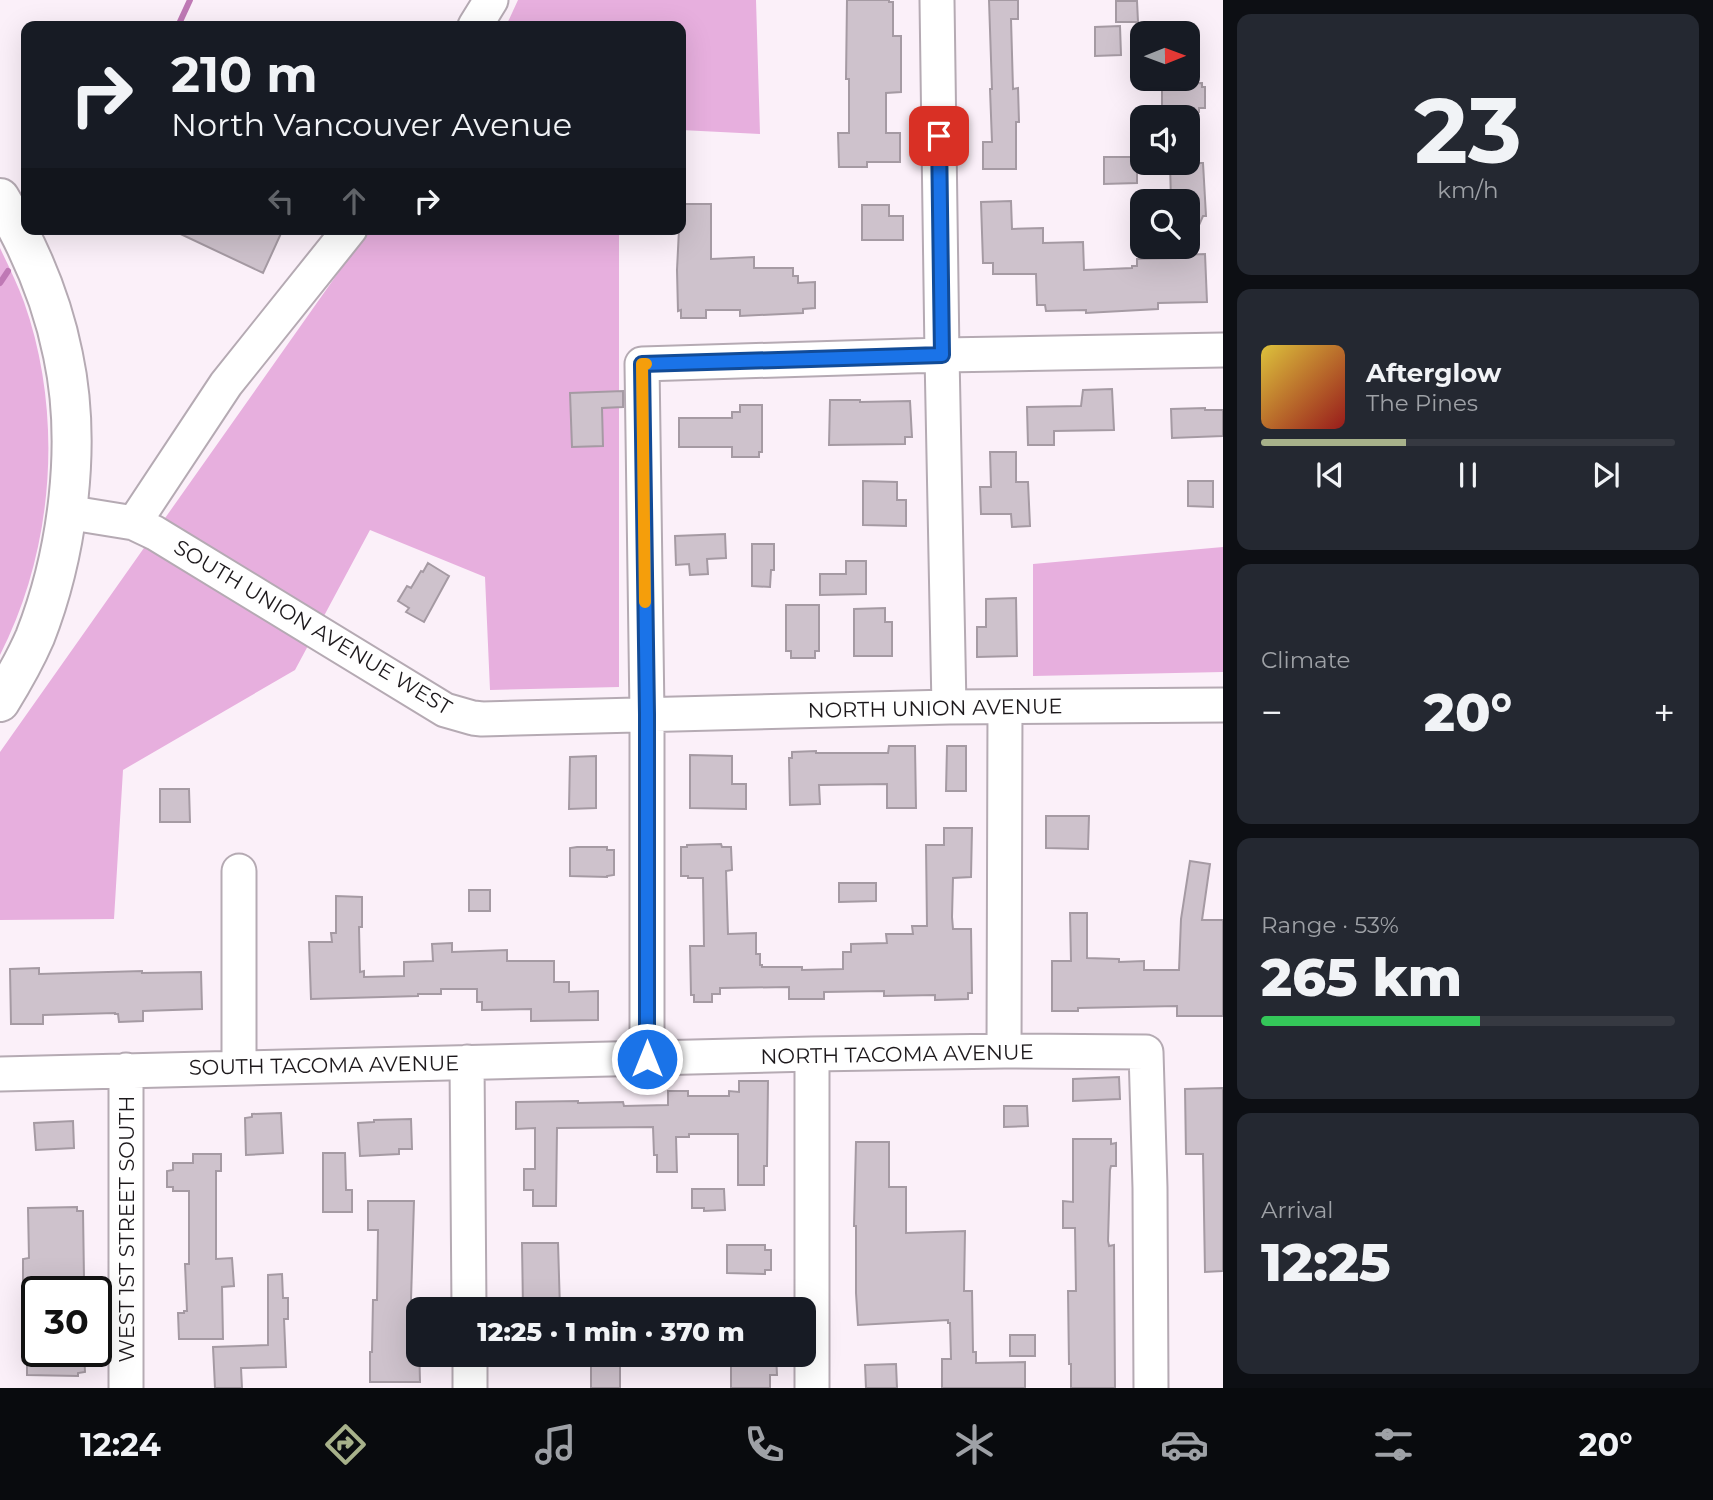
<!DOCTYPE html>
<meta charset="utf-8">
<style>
body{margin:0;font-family:Montserrat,sans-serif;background:#242831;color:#f1f3f6;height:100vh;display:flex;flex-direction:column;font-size:26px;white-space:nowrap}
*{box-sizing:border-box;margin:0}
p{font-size:23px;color:#9ea1a6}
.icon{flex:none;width:38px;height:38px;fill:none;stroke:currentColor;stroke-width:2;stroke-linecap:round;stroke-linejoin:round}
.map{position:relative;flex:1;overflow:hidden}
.details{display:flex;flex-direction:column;gap:14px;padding:14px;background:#0d0f14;width:490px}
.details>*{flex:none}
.top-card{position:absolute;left:21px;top:21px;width:665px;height:214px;border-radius:14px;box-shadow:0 7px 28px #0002;background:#171b24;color:#f1f3f6;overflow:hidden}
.needle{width:46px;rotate:89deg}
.buttons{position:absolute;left:1130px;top:21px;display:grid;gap:14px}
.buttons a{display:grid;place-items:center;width:70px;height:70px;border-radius:14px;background:#171b24;box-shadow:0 7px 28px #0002;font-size:35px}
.speed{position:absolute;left:21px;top:1276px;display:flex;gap:14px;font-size:35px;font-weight:700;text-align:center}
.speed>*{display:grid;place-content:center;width:91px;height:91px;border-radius:50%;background:#171b24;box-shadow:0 7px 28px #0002;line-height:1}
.speed .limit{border:4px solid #111;border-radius:10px;background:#fff;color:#111}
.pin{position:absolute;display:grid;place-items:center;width:60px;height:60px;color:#fff;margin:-30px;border-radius:14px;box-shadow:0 4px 10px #0006}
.me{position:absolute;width:77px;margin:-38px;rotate:0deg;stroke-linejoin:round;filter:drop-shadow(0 0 5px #0008)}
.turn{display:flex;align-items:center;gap:24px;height:147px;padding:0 35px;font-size:32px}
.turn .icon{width:91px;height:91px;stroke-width:2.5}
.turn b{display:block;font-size:49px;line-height:60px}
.lanes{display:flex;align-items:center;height:66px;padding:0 35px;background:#0003;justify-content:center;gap:35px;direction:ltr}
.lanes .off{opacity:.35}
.big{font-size:52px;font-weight:800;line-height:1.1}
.details .tile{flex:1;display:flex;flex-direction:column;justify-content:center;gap:10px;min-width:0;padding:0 24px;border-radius:14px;background:#242831}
.details .dial{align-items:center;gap:0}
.dial b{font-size:91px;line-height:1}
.song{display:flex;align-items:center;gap:21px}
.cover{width:84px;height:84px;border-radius:10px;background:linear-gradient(135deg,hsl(50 70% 55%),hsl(0 70% 35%))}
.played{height:7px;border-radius:4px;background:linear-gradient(90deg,#a7b18a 35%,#363941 35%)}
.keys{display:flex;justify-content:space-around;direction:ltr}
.heat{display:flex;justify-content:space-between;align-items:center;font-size:38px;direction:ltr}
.charge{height:10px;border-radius:5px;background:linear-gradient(90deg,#34c759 53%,#363941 0)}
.trip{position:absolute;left:406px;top:1297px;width:410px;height:70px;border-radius:14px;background:#171b24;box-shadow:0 7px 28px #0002;font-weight:800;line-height:70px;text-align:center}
.tabs{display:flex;height:112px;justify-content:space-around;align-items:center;background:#090b0e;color:#9ea1a6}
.tabs .icon{width:49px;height:49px}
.tabs .selected{color:#a7b18a}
.tabs b{font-size:32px;color:#f1f3f6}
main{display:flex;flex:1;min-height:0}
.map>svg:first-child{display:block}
.green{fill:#e7afde}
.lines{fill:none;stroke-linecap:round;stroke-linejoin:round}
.stream{stroke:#bf79b5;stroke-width:6}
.building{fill:#cec2cc;stroke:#a59aa3;stroke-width:2}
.minor-casing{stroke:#b5aab3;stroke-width:37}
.major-casing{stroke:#b5aab3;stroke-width:42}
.minor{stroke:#fff;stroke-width:33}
.major{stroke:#fff;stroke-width:38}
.route-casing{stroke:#114b97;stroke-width:18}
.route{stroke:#1a73e8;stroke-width:12}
.slow{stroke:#f59e0b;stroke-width:12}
.labels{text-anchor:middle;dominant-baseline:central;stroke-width:6;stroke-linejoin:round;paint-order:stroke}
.street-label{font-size:21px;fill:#1d191c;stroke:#fff}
</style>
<main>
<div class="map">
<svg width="1223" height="1388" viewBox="0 0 1223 1388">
<rect width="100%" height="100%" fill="#fbf0f9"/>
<!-- green -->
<path class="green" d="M518 0H756L760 134 681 130V26H506Z
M369 229H619V687L490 690 485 577 370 530 295 670 123 770 114 919 0 920V752Z
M0 248C8 265 17 283 24 302 64 415 54 549 0 655Z
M1223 547V672L1033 676V564Z"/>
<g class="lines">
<!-- stream -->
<path class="stream" d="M178 26 190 0
M0 283 8 271"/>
</g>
<!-- building -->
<path class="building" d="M847 0H889V2H893V36H901V92L886 93V133H900V162H867V167H839L838 133H849V79H846Z
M989 0H1018V19H1011L1013 89 1018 88 1019 122H1016V169H983V142H992L990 89H992Z
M1116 1H1137L1138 22H1116Z
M1120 26 1121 55 1095 56V27Z
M1202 83V87H1205V108H1199V112H1162V84Z
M1104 157H1137V183L1104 184Z
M1170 163H1203L1206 216H1203L1188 250V201H1171Z
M1011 201 1012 229 1043 228V243L1083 242 1084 270 1132 268V266H1137V259L1180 258V255L1205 254 1207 302 1158 303V309L1086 313V310L1046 311 1045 305H1037L1036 274H993V263H983L981 202Z
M681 204H711V259L754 257V268H793V276H798V283L815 282V308L803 309V313L740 316V310H706V318H681V310L678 311 677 270 679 229H681Z
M862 205H889V216H903V240H862Z
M170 229H283L263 273Z
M1112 389 1114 430 1054 431V445H1028L1027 407 1081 406 1083 390Z
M623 391V407L602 408 603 446 572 447 570 393Z
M830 400H860V402L910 401 912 437H905V444L829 445Z
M740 405H762V452H759V457H732V447H679V418H732V412H740Z
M1205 408V410H1223V436L1172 438 1171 409Z
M990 452H1016V482H1028L1030 526 1012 527 1011 514H981L980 487H991Z
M863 481 897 482V500H906V526L863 525Z
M1188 481H1213V507L1188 506Z
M725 534 726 558 707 559 708 574 690 575 689 564 676 565 675 536Z
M752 544H774V570H771L770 587 752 586Z
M846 561H866V594L820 595V574H846Z
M428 563 449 576 424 622 406 612 409 608 398 601 407 586 411 588 421 571 423 572Z
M1016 598 1017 656 977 657V627H986V599Z
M786 605H819V651H815V658H791V651H786Z
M885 608V622H892V656H854V609Z
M889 746H915L916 808H887V784L819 785 820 804 790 805 789 758H792V752L816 751V753H888Z
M947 746H966V791H946Z
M690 755 732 756V784H746V809L690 808Z
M596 756V808L569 809 570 757Z
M160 789H189L190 822H160Z
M1046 816H1089L1088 849 1046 848Z
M944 828H972L971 877 953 878 952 917 953 929H971L972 993H968V999L935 1000V995L884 996V991L824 992V999H789V987L720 988V994H712V1002H694V995H691L690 946H704L703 878H688V876H681V847H687V845L721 844 722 847H731L732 870 726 871 728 934 756 933V954H760V965H762V967H802V970L843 969V952H851V944L887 943 886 934H913L912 926H927L926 845H944Z
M577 847H607V850H614V875L607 876V877L570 876V848Z
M1190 861 1210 864 1202 920H1223V1016H1177V1006L1078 1008V1011H1052V961H1071L1070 913H1087V958L1119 959V962L1144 961V970H1179L1181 919Z
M839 883H876V901L839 902Z
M469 890H490V911H469Z
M336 896 362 897V927H359L360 972 364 971V977L404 976V962L433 961 432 944 452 943V952L507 950V961H554V982H569V992L598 991V1020L531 1021V1009L482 1010V1002H477V989H441V994H418V996L311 999 309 942H332L331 933H336Z
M39 968V974L142 971V973L201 972 202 1009 143 1011V1021L119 1022 118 1014H115V1013L43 1015V1024H11L10 969Z
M1119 1077 1120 1099 1073 1101V1079Z
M739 1081H768L767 1166H764V1185H738V1134H689V1137H676L677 1172H657V1155H654L653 1127 557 1128 556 1206H533V1190H524V1169H535V1128L516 1129V1102L578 1101V1103L623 1102 624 1106 668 1105V1091H688V1096H729V1091L739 1092Z
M1223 1088V1271L1205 1272 1203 1154H1186L1185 1089Z
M1004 1106H1027L1028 1126 1004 1127Z
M281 1113 283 1153 246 1155 245 1118 252 1117V1114Z
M411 1119 412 1149H399V1154L360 1156 358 1123 374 1122V1120Z
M73 1121 74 1148 36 1150 34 1123Z
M1073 1139H1111V1144L1116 1143V1166H1111L1110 1170 1108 1241 1109 1246 1114 1245 1115 1388H1071V1364H1069L1068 1291H1076L1075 1228H1063V1201L1073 1202Z
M856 1142H889V1187H906V1233L965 1231 964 1291H972L973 1352H976V1363L1025 1362V1388H942V1359H951L950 1323H948V1320L858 1325 856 1293V1226H854Z
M323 1153H345L346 1190H352V1212H323Z
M193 1154H221V1171H216V1259L232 1258 234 1286 222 1287 223 1339H179L178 1313H184V1311H187L185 1264H189V1191H173V1187H167V1171L173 1170V1163H193Z
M692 1189H724L725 1210 704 1211V1208H692Z
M368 1201H414L411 1300H418L420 1382H370V1352H372L373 1300H377L378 1230H368Z
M77 1207V1211H83L84 1279 69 1280V1292H43V1280L23 1281V1259L29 1258 28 1208Z
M522 1243H558L560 1309H523Z
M727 1245H765V1250H771V1270H765V1274L727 1273Z
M282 1274 283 1298H288V1319H284L286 1367 241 1368 242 1388H215L213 1347 268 1345V1275Z
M1010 1335H1035V1356H1010Z
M31 1351H84L85 1372 78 1373V1376L27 1375V1355H31Z
M591 1354H620V1388H591Z
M731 1354H776L777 1375H770V1388H731Z
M896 1364 897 1388H866L865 1365Z"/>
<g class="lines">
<!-- minor casing -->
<g class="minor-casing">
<path id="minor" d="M937 0 942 355 949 707
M475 26 491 0
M66 512 134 523 155 533 445 710 473 718 482 719 949 707 1223 705
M134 523 226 384 350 229
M1004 1051 1005 707
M812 1054V1388
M647 1059V714L642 364 942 355 1223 350
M467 1062 469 1309
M239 1067V871
M0 1074 812 1054 1004 1051 1146 1052 1150 1188 1151 1388
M470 1354V1388
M126 1388V1070"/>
</g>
<!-- major casing -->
<g class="major-casing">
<path id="major" d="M0 198C29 246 52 300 63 355 82 444 68 553 35 637 25 660 13 681 0 702"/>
</g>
<!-- minor -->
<use href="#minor" class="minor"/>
<!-- major -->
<use href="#major" class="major"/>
</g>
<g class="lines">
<!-- route casing -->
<g class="route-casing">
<path id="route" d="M647 1059V714L642 364 942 355 939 136"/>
</g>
<!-- route -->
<use href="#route" class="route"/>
<!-- slow -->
<path class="slow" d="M645 602 642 364H646"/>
</g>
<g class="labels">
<!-- street labels -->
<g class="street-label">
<text transform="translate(313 627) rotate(31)">SOUTH UNION AVENUE WEST</text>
<text transform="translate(935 708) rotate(-1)">NORTH UNION AVENUE</text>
<text transform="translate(897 1054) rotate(-1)">NORTH TACOMA AVENUE</text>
<text transform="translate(324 1065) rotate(-1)">SOUTH TACOMA AVENUE</text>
<text transform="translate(126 1229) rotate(-90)">WEST 1ST STREET SOUTH</text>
</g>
</g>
</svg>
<div class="buttons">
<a><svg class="needle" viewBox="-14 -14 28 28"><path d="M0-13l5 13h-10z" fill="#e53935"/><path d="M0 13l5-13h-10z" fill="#9ea1a6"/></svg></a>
<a><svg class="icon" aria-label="sound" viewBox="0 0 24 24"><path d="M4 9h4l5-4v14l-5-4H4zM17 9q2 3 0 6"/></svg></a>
<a><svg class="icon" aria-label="search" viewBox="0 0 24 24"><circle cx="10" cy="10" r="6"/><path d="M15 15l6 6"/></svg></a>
</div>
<div class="speed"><div class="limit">30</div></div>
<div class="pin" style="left:939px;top:136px;background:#d93025"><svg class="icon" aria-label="arrive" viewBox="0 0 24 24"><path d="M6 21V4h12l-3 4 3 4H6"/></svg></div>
<svg class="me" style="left:647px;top:1059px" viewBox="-20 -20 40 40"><circle r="17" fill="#1a73e8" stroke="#fff" stroke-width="3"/><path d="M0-11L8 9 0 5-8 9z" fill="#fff"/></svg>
<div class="trip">12:25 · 1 min · 370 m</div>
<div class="top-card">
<div class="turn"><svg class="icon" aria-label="right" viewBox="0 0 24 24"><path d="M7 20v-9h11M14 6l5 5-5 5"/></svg><div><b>210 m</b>North Vancouver Avenue</div></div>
<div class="lanes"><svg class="icon off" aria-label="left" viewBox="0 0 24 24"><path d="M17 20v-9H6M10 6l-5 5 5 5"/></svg><svg class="icon off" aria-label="ahead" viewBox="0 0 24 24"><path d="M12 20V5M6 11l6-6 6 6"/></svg><svg class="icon" aria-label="right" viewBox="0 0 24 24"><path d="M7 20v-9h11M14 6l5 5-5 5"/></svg></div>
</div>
</div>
<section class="details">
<div class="tile dial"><b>23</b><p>km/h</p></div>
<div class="tile">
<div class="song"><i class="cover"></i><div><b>Afterglow</b><p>The Pines</p></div></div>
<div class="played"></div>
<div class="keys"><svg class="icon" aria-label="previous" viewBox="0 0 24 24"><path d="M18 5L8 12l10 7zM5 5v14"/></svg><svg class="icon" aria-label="pause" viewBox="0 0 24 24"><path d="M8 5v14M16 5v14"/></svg><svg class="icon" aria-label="next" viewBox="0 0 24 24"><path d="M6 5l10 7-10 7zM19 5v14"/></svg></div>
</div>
<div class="tile"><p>Climate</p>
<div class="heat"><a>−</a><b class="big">20°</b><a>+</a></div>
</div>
<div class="tile"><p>Range · 53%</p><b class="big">265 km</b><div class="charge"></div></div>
<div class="tile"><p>Arrival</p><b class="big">12:25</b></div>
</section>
</main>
<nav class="tabs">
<b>12:24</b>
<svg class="icon selected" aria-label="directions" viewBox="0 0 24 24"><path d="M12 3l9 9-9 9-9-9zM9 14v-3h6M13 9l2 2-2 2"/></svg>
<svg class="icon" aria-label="music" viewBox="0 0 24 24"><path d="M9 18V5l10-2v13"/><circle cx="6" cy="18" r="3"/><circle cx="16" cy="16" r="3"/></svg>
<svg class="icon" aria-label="phone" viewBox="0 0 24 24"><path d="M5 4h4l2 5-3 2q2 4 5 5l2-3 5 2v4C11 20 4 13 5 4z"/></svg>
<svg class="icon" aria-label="climate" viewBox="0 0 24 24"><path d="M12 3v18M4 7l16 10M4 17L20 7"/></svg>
<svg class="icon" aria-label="car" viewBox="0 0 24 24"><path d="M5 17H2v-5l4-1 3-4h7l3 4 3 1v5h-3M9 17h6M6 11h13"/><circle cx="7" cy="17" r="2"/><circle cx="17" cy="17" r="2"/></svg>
<svg class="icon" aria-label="filters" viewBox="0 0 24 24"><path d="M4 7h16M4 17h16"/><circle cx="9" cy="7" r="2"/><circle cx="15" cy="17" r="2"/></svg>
<b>20°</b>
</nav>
